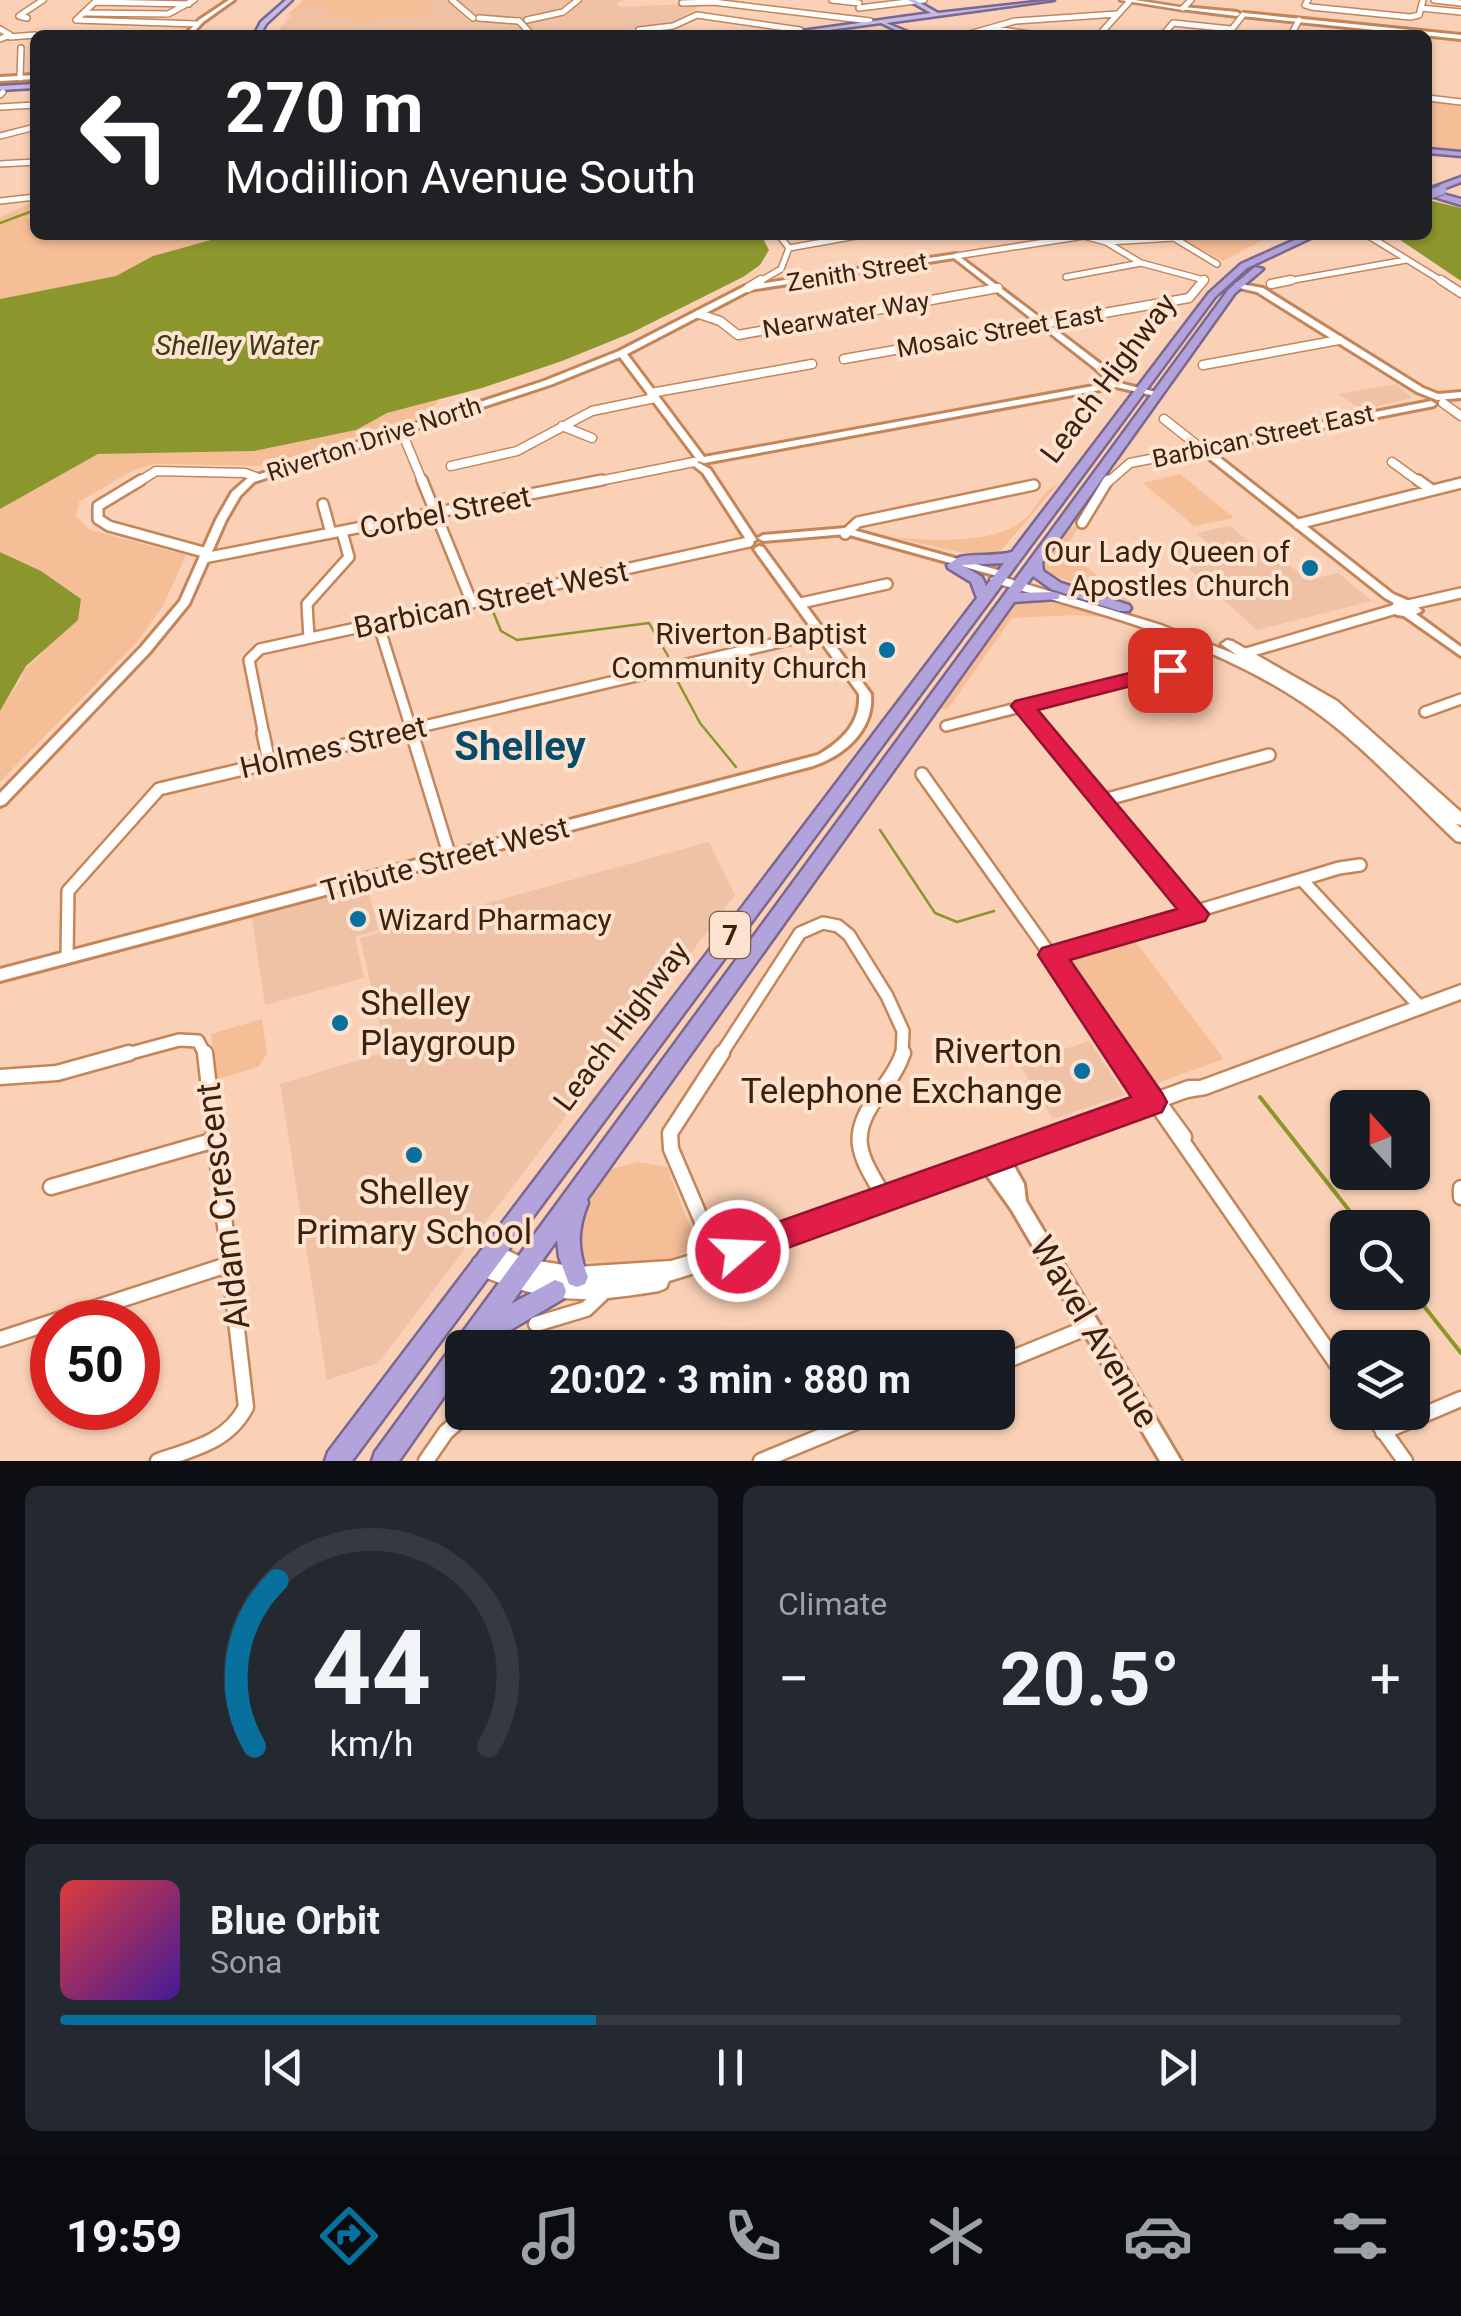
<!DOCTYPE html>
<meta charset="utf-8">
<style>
body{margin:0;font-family:Roboto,sans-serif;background:#242831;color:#f1f3f6;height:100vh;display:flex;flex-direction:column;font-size:38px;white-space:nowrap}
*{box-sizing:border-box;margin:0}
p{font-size:32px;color:#9ea1a6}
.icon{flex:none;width:55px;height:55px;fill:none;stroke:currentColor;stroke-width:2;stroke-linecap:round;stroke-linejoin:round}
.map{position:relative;height:1461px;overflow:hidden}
.panel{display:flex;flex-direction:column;gap:25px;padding:25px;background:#0d0f14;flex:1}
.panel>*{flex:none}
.top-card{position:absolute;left:30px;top:30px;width:1402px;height:210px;border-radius:15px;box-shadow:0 2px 8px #0004;background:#202124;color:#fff;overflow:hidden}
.needle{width:65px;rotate:339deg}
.tools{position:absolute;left:1330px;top:1090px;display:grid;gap:20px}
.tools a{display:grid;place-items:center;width:100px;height:100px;border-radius:15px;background:#171b24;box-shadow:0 2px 8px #0004;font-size:50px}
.speed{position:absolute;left:30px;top:1300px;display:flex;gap:20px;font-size:50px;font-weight:700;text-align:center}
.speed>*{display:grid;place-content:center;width:130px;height:130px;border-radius:50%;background:#171b24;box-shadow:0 2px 8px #0004;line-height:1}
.speed .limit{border:15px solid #d22;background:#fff;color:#111}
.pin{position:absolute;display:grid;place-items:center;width:85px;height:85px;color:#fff;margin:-42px;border-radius:20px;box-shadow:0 5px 15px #0006}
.me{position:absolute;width:110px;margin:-55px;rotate:71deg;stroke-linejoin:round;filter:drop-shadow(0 0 8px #0008)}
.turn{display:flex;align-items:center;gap:35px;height:210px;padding:0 30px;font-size:45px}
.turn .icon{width:130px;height:130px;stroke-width:2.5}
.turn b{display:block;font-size:70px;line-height:85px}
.big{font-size:75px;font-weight:700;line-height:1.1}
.panel .tile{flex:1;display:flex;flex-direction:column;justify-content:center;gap:15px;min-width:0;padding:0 35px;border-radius:15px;background:#242831}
.panel .dial{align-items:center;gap:0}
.dial svg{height:260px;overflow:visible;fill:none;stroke:#363941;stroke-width:7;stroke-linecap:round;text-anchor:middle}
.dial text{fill:#f1f3f6;stroke:none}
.song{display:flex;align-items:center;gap:30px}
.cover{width:120px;height:120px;border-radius:15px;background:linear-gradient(135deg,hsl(0 70% 55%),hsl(260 70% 35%))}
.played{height:10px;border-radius:5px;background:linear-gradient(90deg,#07709c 40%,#363941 40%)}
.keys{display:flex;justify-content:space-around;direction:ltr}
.heat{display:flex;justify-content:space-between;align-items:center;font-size:55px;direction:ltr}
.panel .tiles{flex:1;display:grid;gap:25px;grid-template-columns:1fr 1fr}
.tile:last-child{grid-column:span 2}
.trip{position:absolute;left:445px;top:1330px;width:570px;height:100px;border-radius:15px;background:#171b24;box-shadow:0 2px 8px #0004;font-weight:700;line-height:100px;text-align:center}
.menu{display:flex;height:160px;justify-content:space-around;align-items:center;background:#090b0e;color:#9ea1a6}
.menu .icon{width:70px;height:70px}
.menu .on{color:#07709c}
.menu b{font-size:45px;color:#f1f3f6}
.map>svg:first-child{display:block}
.built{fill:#efc2a5}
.green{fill:#f6be97}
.water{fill:#8b962c}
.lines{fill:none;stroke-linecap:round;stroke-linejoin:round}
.stream-far1{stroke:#8b962c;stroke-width:2.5}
.stream{stroke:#8b962c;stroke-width:4}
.minor-far4-casing{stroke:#c48558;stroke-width:8}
.minor-far3-casing{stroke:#c48558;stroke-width:11}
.minor-far2-casing{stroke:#c48558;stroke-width:14}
.minor-far1-casing{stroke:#c48558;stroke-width:16}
.minor-casing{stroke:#c48558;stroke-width:19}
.tertiary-casing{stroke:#c48558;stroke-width:6}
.secondary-casing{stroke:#c48558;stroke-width:5}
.primary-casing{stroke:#7c678e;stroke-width:5}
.trunk-casing{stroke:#7c678e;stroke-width:5}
.minor-far4{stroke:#fff;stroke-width:5}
.minor-far3{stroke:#fff;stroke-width:8}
.minor-far2{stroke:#fff;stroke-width:9}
.minor-far1{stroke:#fff;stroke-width:11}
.minor{stroke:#fff;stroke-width:14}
.tertiary{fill:#fff;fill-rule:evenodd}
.secondary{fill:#fff;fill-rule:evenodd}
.primary{fill:#c5bae5;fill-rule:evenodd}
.trunk{fill:#b2a3dc;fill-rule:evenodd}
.trunk-bridge-casing{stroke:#7c678e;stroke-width:11;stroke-linecap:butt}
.trunk-bridge{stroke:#b2a3dc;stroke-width:9}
.route{fill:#e11d48;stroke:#92132f;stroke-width:2.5}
.poi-dot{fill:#07709c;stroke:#fde2cf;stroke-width:4}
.labels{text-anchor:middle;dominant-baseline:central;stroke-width:8;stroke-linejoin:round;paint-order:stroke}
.far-street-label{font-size:25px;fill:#3b220f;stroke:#fde2cf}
.far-water-label{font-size:28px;font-style:italic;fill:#363b10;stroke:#fde2cf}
.shield{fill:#fde2cf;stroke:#755c49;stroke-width:2.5}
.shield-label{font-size:28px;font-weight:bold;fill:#3b220f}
.street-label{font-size:30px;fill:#3b220f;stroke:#fde2cf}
.poi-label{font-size:30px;fill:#3b220f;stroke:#fde2cf;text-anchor:end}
.near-poi-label{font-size:35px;fill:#3b220f;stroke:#fde2cf;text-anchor:start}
.near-street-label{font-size:35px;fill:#3b220f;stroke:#fde2cf}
.district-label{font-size:40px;font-weight:bold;fill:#074b6a;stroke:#fde2cf}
</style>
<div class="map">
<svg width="1461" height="1461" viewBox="0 0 1461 1461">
<rect width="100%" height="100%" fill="#fad1b6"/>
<!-- built -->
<path class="built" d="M303 0H624L617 3 620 7 706 3 677 0H739L733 3 707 2 668 25 628 30 631 35H275Z
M1396 384 1412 398 1362 410 1338 394Z
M1230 526 1272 560 1281 558 1308 580 1338 573 1372 601 1257 630 1169 551 1206 542 1197 533Z
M709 842 735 895 378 1363 327 1380 280 1084 386 1052 360 938Z
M368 888 378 930 355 937 364 978 265 1005 252 918Z
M1089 1041 1125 1095 1053 1119 1019 1064Z"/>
<!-- green -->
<path class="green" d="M304 0H427L435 11 443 14 354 23 351 18H332L324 9 311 7 286 16Z
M1428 99 1461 103V150L1428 148Z
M35 201V212L26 217 35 219V235H229L153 256 116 276 0 299V217Z
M1174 235 1267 238 1223 261Z
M439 399 431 413 264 466 155 464 134 470 79 502 76 516 90 530 186 555 163 606 137 642 0 782V711L22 678 23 670 38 658 81 600 41 571 0 552V509L98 454 254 451 356 430 387 413Z
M1180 474 1234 518 1194 526 1143 483Z
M1059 483 998 554 979 556 895 538C932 540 998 545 1026 518 1038 506 1043 490 1059 483Z
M1069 526 1078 528 1065 550 1134 604 1044 572 1042 567Z
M1011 600H1048L1111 618 1078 615 1012 618 947 710 934 706Z
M1133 938 1224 1059 1152 1085 1062 961Z
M262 1019 267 1054 258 1067 216 1080 211 1034Z
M638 1162 667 1167 695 1240C674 1274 616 1262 580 1262L571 1225 608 1170Z"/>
<!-- water -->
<path class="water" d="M1428 200 1461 208V281L1393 235H1428Z
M229 235H761L769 250 760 265 743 277 631 333 562 361 482 388 387 413 356 430 254 451 98 454 0 509V299L116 276 153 256Z
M0 552 41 571 81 599 78 620 26 666 0 711Z"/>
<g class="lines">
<!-- stream-far1 -->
<path class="stream-far1" d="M0 223 35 210
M492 609 501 631 517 640 649 623 668 656
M678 682 700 723 736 767
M880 830 935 913 957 922 994 911"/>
<!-- stream -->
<path class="stream" d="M1260 1097 1363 1228
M1412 1291 1461 1353"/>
<!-- minor-far4 casing -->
<g class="minor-far4-casing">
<path id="minor-far4" d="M97 0 76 20 197 24
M452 0 473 18
M832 0 859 3
M1308 0 1305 5 1311 7 1410 17 1419 15 1423 0
M1434 0 1461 3
M95 2 189 4
M682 3 713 2 870 21
M859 8 924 0
M1183 8 1191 0
M1421 8 1461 12
M85 13 168 14 194 0
M27 18 19 16 43 0
M479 18 518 21
M527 20 563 12 578 0
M519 21 532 35
M0 29 10 35 0 39
M994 29 1037 35
M1228 34 1243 15
M640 35 639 30 673 26 697 15 800 30
M865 35H872
M966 35 1015 21 1117 14
M1099 35 1129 2
M1163 35 1173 23 1231 29
M1291 35 1299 20
M10 37 35 35
M20 78 21 48
M0 95 3 92
M1428 98 1461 102
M0 107 35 105
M0 136 35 127
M0 164 35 162
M0 201 35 197
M1080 235 1106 242 1141 263 1204 280 1202 283
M1369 236 1445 283
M1107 242 1174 238 1217 264
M789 248 862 235
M956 256 1084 236
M1066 277 1141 263
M757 283 781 269 789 248 779 235
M1277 283 1406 260"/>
</g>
<!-- minor-far3 casing -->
<g class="minor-far3-casing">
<path id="minor-far3" d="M1441 280 1461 293
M1271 284 1291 280
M748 288 761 280
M699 314 720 321 738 335 998 288
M844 359 1189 298 1204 280
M1203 365 1339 340
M651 393 812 364
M1443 403 1461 416
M1164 419 1202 449
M562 426 592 438
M401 430 423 483
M1392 462 1421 483
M451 466 517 451 592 411 655 398
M137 483 156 471 245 473 256 477
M589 483 694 462
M1107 483 1130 463 1202 449"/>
</g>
<!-- minor-far2 casing -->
<g class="minor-far2-casing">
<path id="minor-far2" d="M141 480 98 506V519L109 526 207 553
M422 480 472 603
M1418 480 1432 490
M323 504 331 533
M1082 523 1108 480
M1298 524 1461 483
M845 534 858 522 1034 485
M204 558 602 480
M801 603 887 584
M1408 605 1461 593
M378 623 413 735
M309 638 307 604 349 557 342 532
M1246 653 1396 609
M1023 707 1047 735
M1425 712 1461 699
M946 726 1170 669 1193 659 1205 644
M264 735 249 660 260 649 749 542
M386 735 823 632"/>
</g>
<!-- minor-far1 casing -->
<g class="minor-far1-casing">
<path id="minor-far1" d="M263 733 269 762
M412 733 450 857
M1045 733 1196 914
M922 774 1122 1056
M1100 801 1269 755
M1303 881 1421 1008
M1052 955 1339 868 1360 865
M67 957 68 891 159 789 396 733
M120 1056 179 1040 198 1041 206 1056
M720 1056 800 933 823 923 838 926 849 935 887 996 903 1031 902 1056"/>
</g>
<!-- minor casing -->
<g class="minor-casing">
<path id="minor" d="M1121 1053 1348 1380
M1132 1066 1184 1137
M0 1077 57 1073 129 1053
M51 1187 215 1140
M1461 1188V1197
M886 1200C861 1157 845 1138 879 1094 888 1081 898 1069 903 1053
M721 1266 671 1149 670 1133 722 1053
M536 1324 586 1309 607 1289
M0 1339 230 1264
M998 1364 1091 1326
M1370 1412 1405 1461
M1383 1432 1461 1399
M158 1461C193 1449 228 1442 246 1407L205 1053
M426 1461 446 1432 469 1412
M761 1461 880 1412"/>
</g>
<!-- tertiary casing -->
<g class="tertiary-casing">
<path id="tertiary" d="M229 0H234L203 22 191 35H185L199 20Z
M1183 7 1237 12 1240 14 1237 16 1181 9Z
M1244 13 1461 35V39L1242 16Z
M35 75V79L0 81V77Z
M956 254 1102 365 1123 384 1160 393V397L1116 387 704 463 698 461 620 357 550 385 254 482 240 496 226 520 189 604 149 653 5 804 0 806V793L141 647 180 601 216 520 232 492 248 478 544 381 619 351 745 286ZM954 258 1096 369 1110 383 704 457 627 354 750 290Z
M1235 283 1263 288 1423 388 1438 394 1461 392V398L1437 400 1417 392 1257 292 1235 287Z
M1431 401 1436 404 1434 406 1210 450 1393 594 1414 603 1422 611 1416 614 1461 647V656L1404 616 1397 615 1390 609 1394 603 1385 598 1197 449 1202 446Z
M699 463 710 469 756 539 755 541H747L703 473 694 466Z
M846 528 1005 572 1006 574 1001 577 846 534 763 541 758 538 763 535Z
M759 546 763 547 871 694C874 730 845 755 813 766L0 981V969L818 755C842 741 861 723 859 694L754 549Z
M1000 1149 1006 1152 1024 1184 1026 1201 1181 1461H1160L1011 1209 981 1167 978 1162 981 1157 987 1154 992 1156 994 1152Z"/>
</g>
<!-- secondary casing -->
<g class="secondary-casing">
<path id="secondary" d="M1120 0H1135L1186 8 1183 10Z
M996 575 1161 625 1237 655 1221 644 1227 640 1232 641 1337 701 1461 812V825L1456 824 1461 828V842L1456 841C1406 794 1360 741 1303 703 1209 640 1098 613 992 582L990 579Z
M1461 985V999L1206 1094 1188 1097 759 1253 669 1281 666 1288 659 1291C582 1304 547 1303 474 1273L471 1266 474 1259 481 1257 485 1258 482 1252 485 1245 492 1243 525 1259 577 1267 671 1261 759 1235 1188 1081H1200Z"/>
</g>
<!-- primary casing -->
<g class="primary-casing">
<path id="primary" d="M286 0H292L266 24 260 35H254L261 22Z
M908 0H915L938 13 1054 0 886 23 915 35H906L881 23 791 35H773L931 13Z
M35 84V88L0 90V86Z"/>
</g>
<!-- trunk casing -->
<g class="trunk-casing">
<path id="trunk" d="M1428 149 1461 152V156L1428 153Z
M1461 177V182L1435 192 1461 199V205L1428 195V189Z
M1306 235H1317L1247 268 1215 297 352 1461H325L328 1452 977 598 971 582 948 568 947 565C951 563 955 559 960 557 976 553 994 557 1012 552L1209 293 1241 264ZM1004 563 986 586 982 577 962 565Z
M1255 267 1263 269 1235 293 1042 563 1043 571 1061 583 1129 605 1131 608 1129 611H1119L1051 589 1033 576 1020 593 1053 592 1058 593 1060 596 1058 599 1014 602 587 1199 588 1203C577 1230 577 1250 588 1277L585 1284 577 1287 569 1284 559 1257 557 1240 511 1304 555 1280 563 1283 566 1291 563 1299 480 1348H462V1371L399 1461H372L375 1452 454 1344 1229 289Z"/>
</g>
<!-- minor-far4 -->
<use href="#minor-far4" class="minor-far4"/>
<!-- minor-far3 -->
<use href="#minor-far3" class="minor-far3"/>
<!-- minor-far2 -->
<use href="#minor-far2" class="minor-far2"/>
<!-- minor-far1 -->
<use href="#minor-far1" class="minor-far1"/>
<!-- minor -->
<use href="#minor" class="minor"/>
<!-- tertiary -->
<use href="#tertiary" class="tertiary"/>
<!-- secondary -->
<use href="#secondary" class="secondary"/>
<!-- primary -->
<use href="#primary" class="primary"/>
<!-- trunk -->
<use href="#trunk" class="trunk"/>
<!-- trunk-bridge casing -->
<g class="trunk-bridge-casing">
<path id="trunk-bridge" d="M1428 195 1442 190"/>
</g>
<!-- trunk-bridge -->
<use href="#trunk-bridge" class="trunk-bridge"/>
</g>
<!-- route -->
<path class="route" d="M1170 663 1178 665 1181 670 1178 674 1038 710 1209 914 1205 921 1070 960 1162 1093 1167 1102 1162 1112 738 1266 727 1262 722 1251 727 1240 1131 1097 1038 955 1042 948 1177 909 1011 706 1015 701Z"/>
<!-- markers -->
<g class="poi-dot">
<circle cx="1310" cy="568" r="10"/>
<circle cx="887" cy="650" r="10"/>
<circle cx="358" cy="919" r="10"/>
<circle cx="340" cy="1023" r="10"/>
<circle cx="1082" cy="1071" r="10"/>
<circle cx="414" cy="1155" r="10"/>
</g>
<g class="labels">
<!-- far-street labels -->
<g class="far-street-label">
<text transform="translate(857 272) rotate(-9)">Zenith Street</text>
<text transform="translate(846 315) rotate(-10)">Nearwater Way</text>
<text transform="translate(1000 331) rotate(-10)">Mosaic Street East</text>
<text transform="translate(1263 436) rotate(-12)">Barbican Street East</text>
<text transform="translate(374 439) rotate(-18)">Riverton Drive North</text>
</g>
<!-- far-water labels -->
<g class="far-water-label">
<text x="237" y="345">Shelley Water</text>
</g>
<!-- shield labels -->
<rect class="shield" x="710" y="912" width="40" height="46" rx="8"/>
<g class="shield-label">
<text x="730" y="935">7</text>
</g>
<!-- street labels -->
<g class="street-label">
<text transform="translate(1108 378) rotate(-53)">Leach Highway</text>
<text transform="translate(445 512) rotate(-11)">Corbel Street</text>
<text transform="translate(491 599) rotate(-12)">Barbican Street West</text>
<text transform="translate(333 747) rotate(-13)">Holmes Street</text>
<text transform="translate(445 859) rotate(-15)">Tribute Street West</text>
<text transform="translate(621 1026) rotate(-53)">Leach Highway</text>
</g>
<!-- poi labels -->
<g class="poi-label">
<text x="1290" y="551">Our Lady Queen of<tspan x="1290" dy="34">Apostles Church</tspan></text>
<text x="867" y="633">Riverton Baptist<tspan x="867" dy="34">Community Church</tspan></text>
<text x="378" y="919" text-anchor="start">Wizard Pharmacy</text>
</g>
<!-- near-poi labels -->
<g class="near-poi-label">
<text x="360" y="1003">Shelley<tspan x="360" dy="40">Playgroup</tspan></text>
<text x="1062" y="1051" text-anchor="end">Riverton<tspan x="1062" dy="40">Telephone Exchange</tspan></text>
<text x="414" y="1192" text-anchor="middle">Shelley<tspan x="414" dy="40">Primary School</tspan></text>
</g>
<!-- near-street labels -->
<g class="near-street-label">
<text transform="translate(223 1206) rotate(-97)">Aldam Crescent</text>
<text transform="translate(1094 1332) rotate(59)">Wavel Avenue</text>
</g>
<!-- district labels -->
<g class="district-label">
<text x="520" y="746">Shelley</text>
</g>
</g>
</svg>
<div class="tools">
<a><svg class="needle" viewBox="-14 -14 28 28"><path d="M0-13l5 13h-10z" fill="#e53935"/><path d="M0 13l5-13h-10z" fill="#9ea1a6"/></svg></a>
<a><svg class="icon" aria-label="search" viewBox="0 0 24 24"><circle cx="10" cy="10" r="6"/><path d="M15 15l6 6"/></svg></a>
<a><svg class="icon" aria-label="layers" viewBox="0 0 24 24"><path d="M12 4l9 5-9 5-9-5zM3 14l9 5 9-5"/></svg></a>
</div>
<div class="speed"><div class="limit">50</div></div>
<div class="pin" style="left:1170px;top:670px;background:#d93025"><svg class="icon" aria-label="arrive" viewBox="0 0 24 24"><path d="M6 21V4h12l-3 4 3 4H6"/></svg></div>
<svg class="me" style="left:738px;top:1251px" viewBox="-20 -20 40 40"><circle r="17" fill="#e11d48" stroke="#fff" stroke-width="3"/><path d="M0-11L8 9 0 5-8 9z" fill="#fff"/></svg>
<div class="trip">20:02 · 3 min · 880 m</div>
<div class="top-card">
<div class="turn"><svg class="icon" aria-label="left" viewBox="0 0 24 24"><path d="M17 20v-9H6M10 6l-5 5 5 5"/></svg><div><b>270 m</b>Modillion Avenue South</div></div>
</div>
</div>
<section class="panel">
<div class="tiles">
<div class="tile dial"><svg viewBox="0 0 100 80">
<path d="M14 69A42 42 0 1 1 86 69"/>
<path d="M14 69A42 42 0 0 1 21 18" stroke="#07709c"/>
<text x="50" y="56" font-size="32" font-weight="700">44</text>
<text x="50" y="72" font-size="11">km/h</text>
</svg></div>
<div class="tile"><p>Climate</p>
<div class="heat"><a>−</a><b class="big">20.5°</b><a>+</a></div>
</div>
<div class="tile">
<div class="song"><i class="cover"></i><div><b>Blue Orbit</b><p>Sona</p></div></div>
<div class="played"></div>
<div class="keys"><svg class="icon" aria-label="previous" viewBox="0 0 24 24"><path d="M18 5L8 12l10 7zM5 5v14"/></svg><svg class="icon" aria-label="pause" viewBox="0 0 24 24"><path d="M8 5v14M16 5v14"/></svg><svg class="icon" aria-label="next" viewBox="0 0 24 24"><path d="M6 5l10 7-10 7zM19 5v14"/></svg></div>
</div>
</div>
</section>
<nav class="menu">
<b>19:59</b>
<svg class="icon on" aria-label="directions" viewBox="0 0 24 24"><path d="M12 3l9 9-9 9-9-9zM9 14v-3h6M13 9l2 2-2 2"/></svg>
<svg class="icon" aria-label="music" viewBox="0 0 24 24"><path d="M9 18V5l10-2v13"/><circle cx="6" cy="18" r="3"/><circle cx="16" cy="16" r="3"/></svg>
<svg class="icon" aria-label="phone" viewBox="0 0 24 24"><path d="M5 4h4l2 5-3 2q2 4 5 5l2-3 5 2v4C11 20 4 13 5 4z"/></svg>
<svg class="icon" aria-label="climate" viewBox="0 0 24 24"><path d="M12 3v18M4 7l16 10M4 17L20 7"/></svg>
<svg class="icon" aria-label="car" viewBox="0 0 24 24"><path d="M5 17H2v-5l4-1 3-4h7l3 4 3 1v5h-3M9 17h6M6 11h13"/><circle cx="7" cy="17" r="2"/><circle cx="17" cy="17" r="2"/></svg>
<svg class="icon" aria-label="filters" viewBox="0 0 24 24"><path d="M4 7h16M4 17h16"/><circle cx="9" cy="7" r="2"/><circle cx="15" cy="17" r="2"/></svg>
</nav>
